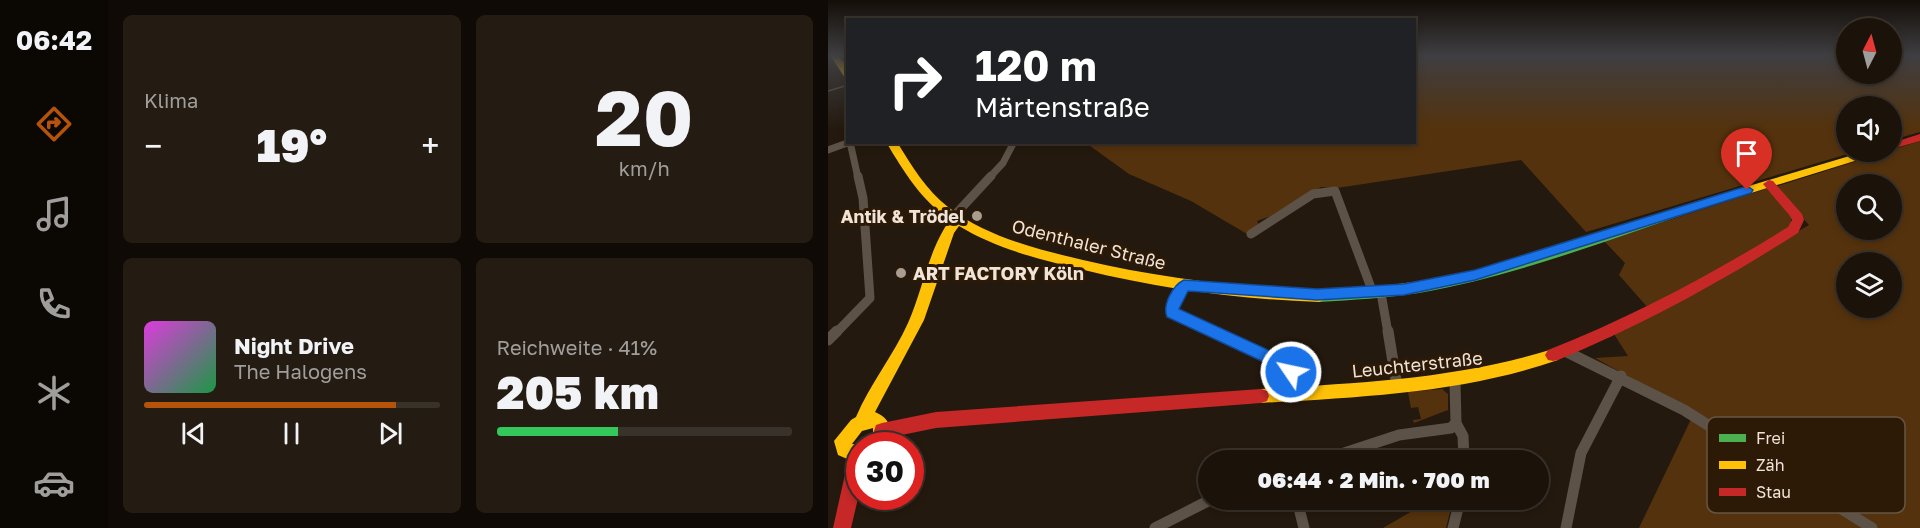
<!DOCTYPE html>
<html lang="de">
<meta charset="utf-8">
<style>
body{margin:0;font-family:"Golos Text",sans-serif;background:#241c13;color:#f1f3f6;height:100vh;display:flex;flex-direction:column;font-size:22px;white-space:nowrap}
*{box-sizing:border-box;margin:0}
p{font-size:20px;color:#a09e9c}
.icon{flex:none;width:33px;height:33px;fill:none;stroke:currentColor;stroke-width:2;stroke-linecap:round;stroke-linejoin:round}
.map{position:relative;flex:1;overflow:hidden}
.panel{display:flex;flex-direction:column;gap:15px;padding:15px;background:#0f0a06;width:720px}
.panel>*{flex:none}
.guide{position:absolute;left:18px;top:18px;width:570px;height:126px;border-radius:0px;box-shadow:0 3px 9px #0003,0 0 0 2px #39322b;background:#202124;color:#fff;overflow:hidden}
.needle{width:39px;rotate:6deg}
.buttons{position:absolute;left:1008px;top:18px;display:grid;gap:12px}
.buttons a{display:grid;place-items:center;width:66px;height:66px;border-radius:50%;background:#1b130a;box-shadow:0 3px 9px #0003,0 0 0 2px #39322b;font-size:30px}
.speed{position:absolute;left:18px;top:432px;display:flex;gap:12px;font-size:30px;font-weight:700;text-align:center}
.speed>*{display:grid;place-content:center;width:78px;height:78px;border-radius:50%;background:#1b130a;box-shadow:0 3px 9px #0003,0 0 0 2px #39322b;line-height:1}
.speed .limit{border:9px solid #d22;background:#fff;color:#111}
.pin{position:absolute;display:grid;place-items:center;width:51px;height:51px;color:#fff;margin:-62px -26px;border-radius:50% 50% 50% 0;rotate:-45deg;box-shadow:0 0 6px #0007}
.pin .icon{rotate:45deg}
.me{position:absolute;width:66px;margin:-33px;rotate:304deg;stroke-linejoin:round;filter:drop-shadow(0 0 4px #0008)}
.turn{display:flex;align-items:center;gap:21px;height:126px;padding:0 30px;font-size:27px}
.turn .icon{width:78px;height:78px;stroke-width:2.5}
.turn b{display:block;font-size:42px;line-height:51px}
.big{font-size:45px;font-weight:800;line-height:1.1}
.panel .tile{flex:1;display:flex;flex-direction:column;justify-content:center;gap:9px;min-width:0;padding:0 21px;border-radius:9px;background:#241c13}
.panel .dial{align-items:center;gap:0}
.dial b{font-size:78px;line-height:1}
.song{display:flex;align-items:center;gap:18px}
.cover{width:72px;height:72px;border-radius:9px;background:linear-gradient(135deg,hsl(300 70% 55%),hsl(140 70% 35%))}
.played{height:6px;border-radius:3px;background:linear-gradient(90deg,#b45309 85%,#39322b 85%)}
.keys{display:flex;justify-content:space-around;direction:ltr}
.heat{display:flex;justify-content:space-between;align-items:center;font-size:33px;direction:ltr}
.charge{height:9px;border-radius:4px;background:linear-gradient(90deg,#34c759 41%,#39322b 0)}
.panel .tiles{flex:1;display:grid;gap:15px;grid-template-columns:repeat(2,1fr)}
.trip{position:absolute;left:370px;top:450px;width:351px;height:60px;border-radius:30px;background:#1b130a;box-shadow:0 3px 9px #0003,0 0 0 2px #39322b;font-weight:800;line-height:60px;text-align:center}
main{display:flex;flex:1;min-height:0}
.menu{display:flex;flex-direction:column;width:108px;justify-content:space-around;align-items:center;background:#0b0804;color:#a09e9c}
.menu .icon{width:42px;height:42px}
.menu .current{color:#b45309}
.menu b{font-size:27px;color:#f1f3f6}
.map>svg:first-child{display:block}
.green{fill:#54320d;fill-rule:evenodd}
.lines{fill:none;stroke-linecap:round;stroke-linejoin:round}
.street-far2{stroke:#5c5248;stroke-width:7}
.street-far1{stroke:#5c5248;stroke-width:9}
.street{stroke:#5c5248;stroke-width:11}
.fast{fill:#4caf50;fill-rule:evenodd}
.slow{fill:#ffc107;fill-rule:evenodd}
.jam{fill:#c62828;fill-rule:evenodd}
.tram{stroke:#5c534a;stroke-width:1.5}
.route{fill:#1a73e8;stroke:#114b97;stroke-width:1.5}
.poi-dot{fill:#a99c91;stroke:#2c1906;stroke-width:2}
.labels{text-anchor:middle;dominant-baseline:central;stroke-width:6;stroke-linejoin:round;paint-order:stroke}
.poi-label{font-size:18px;font-weight:bold;fill:#f0e3d7;stroke:#2c1906;text-anchor:end}
.street-label{font-size:18px;fill:#f0e3d7;stroke:#2c1906}
.key{fill:#2c1906;stroke:#675645;stroke-width:1.5}
.key-label{font-size:16px;fill:#f0e3d7}
</style>
<main>
<nav class="menu">
<b>06:42</b>
<svg class="icon current" aria-label="directions" viewBox="0 0 24 24"><path d="M12 3l9 9-9 9-9-9zM9 14v-3h6M13 9l2 2-2 2"/></svg>
<svg class="icon" aria-label="music" viewBox="0 0 24 24"><path d="M9 18V5l10-2v13"/><circle cx="6" cy="18" r="3"/><circle cx="16" cy="16" r="3"/></svg>
<svg class="icon" aria-label="phone" viewBox="0 0 24 24"><path d="M5 4h4l2 5-3 2q2 4 5 5l2-3 5 2v4C11 20 4 13 5 4z"/></svg>
<svg class="icon" aria-label="climate" viewBox="0 0 24 24"><path d="M12 3v18M4 7l16 10M4 17L20 7"/></svg>
<svg class="icon" aria-label="car" viewBox="0 0 24 24"><path d="M5 17H2v-5l4-1 3-4h7l3 4 3 1v5h-3M9 17h6M6 11h13"/><circle cx="7" cy="17" r="2"/><circle cx="17" cy="17" r="2"/></svg>
</nav>
<section class="panel">
<div class="tiles">
<div class="tile"><p>Klima</p>
<div class="heat"><a>−</a><b class="big">19°</b><a>+</a></div>
</div>
<div class="tile dial"><b>20</b><p>km/h</p></div>
<div class="tile">
<div class="song"><i class="cover"></i><div><b>Night Drive</b><p>The Halogens</p></div></div>
<div class="played"></div>
<div class="keys"><svg class="icon" aria-label="previous" viewBox="0 0 24 24"><path d="M18 5L8 12l10 7zM5 5v14"/></svg><svg class="icon" aria-label="pause" viewBox="0 0 24 24"><path d="M8 5v14M16 5v14"/></svg><svg class="icon" aria-label="next" viewBox="0 0 24 24"><path d="M6 5l10 7-10 7zM19 5v14"/></svg></div>
</div>
<div class="tile"><p>Reichweite · 41%</p><b class="big">205 km</b><div class="charge"></div></div>
</div>
</section>
<div class="map">
<svg width="1092" height="528" viewBox="0 0 1092 528">
<rect width="100%" height="100%" fill="#24190e"/>
<!-- green -->
<path class="green" d="M587 55H1018V74H1064V55H1092V132L1064 140V106H1018V152H1026L758 232 693 160 509 188 493 187 451 213 429 221 431 225 419 234 363 201 301 174 258 143 586 142Z
M1092 141V528H811L866 413 767 358 800 356 786 334 826 315 981 225 947 187ZM1018 184H1064V230H1018ZM1018 262H1064V308H1018Z
M941 188 963 212V226L937 243 821 309 791 275 797 263 776 241Z
M614 389 620 394V410L586 423 585 420 593 419 590 407 583 408 580 392Z
M603 500H625L618 528H555Z"/>
<g class="lines">
<!-- street-far2 -->
<path class="street-far2" d="M22 142 30 178
M0 150 22 142
M161 178 175 163 186 142"/>
<!-- street-far1 -->
<path class="street-far1" d="M125 217 163 176
M423 234 485 194 507 191 545 293
M356 286 344 305V312L388 333
M553 293 560 333
M8 333 42 298 35 198 30 176"/>
<!-- street -->
<path class="street" d="M385 331 459 366 463 373 464 394
M560 331 569 386
M0 340 9 331
M737 351 856 410 1044 528
M628 423 635 436 636 460
M495 460 571 435 623 428 628 423 627 382
M469 500 476 528
M327 528 382 500
M625 528 632 500
M738 528 753 453 793 376"/>
<!-- fast -->
<path class="fast" d="M884 197 890 201 888 204C790 236 693 275 591 293 558 298 525 300 491 302L486 300 484 296 486 292 491 290C542 288 590 283 640 272 723 253 802 220 884 197Z"/>
<!-- slow -->
<path class="slow" d="M2 55H10L20 68V79L17 78Z
M58 142H69C84 166 98 190 120 207 159 237 208 249 255 260 333 278 411 288 491 290L496 292 498 296 496 300 491 302C411 299 333 289 256 270 213 260 169 249 131 226L126 233 96 320 47 412C64 419 66 432 55 446H32V460L24 461 10 455 6 441 23 420 28 417C42 384 65 356 80 323 94 292 101 248 122 220 93 200 76 172 58 142ZM45 428V432L36 445 24 444 34 431Z
M1035 152H1051L1049 154 888 204H880L878 201 880 198Z
M725 349 730 350 733 355 730 360C634 393 534 397 433 403L427 401 425 396 427 391 433 389C532 383 630 379 725 349Z"/>
<!-- jam -->
<path class="jam" d="M1092 134V141L1064 149V143Z
M941 180 945 181 974 214 976 220 970 233C893 282 814 325 730 360L725 361 720 360 717 355 720 350C804 317 883 275 960 227L964 220 962 216 935 184Z
M433 389 439 391 441 396 439 401 433 403 108 428 54 439 48 437 46 431 48 425 54 423 108 412Z
M31 444 35 446H32V490L23 528H5L22 452 25 446Z"/>
<!-- tram -->
<path class="tram" d="M0 91 20 85"/>
</g>
<!-- sky -->
<linearGradient id="sky" x2="0" y2="1"><stop stop-color="#140e08"/><stop offset="0.43" stop-color="#3f3e41"/><stop offset="1" stop-color="#3f3e41" stop-opacity="0"/></linearGradient>
<rect width="1092" height="129" fill="url(#sky)"/>
<!-- route -->
<path class="route" d="M919 186 925 190 923 193 647 280 576 295 489 300 360 291 351 309 464 361 471 372 469 377C460 380 458 377 453 370L339 317C334 305 345 285 356 280L489 289 576 284 647 270Z"/>
<!-- markers -->
<g class="poi-dot">
<circle cx="149" cy="216" r="6"/>
<circle cx="73" cy="273" r="6"/>
</g>
<g class="labels">
<!-- poi labels -->
<g class="poi-label">
<text x="137" y="216">Antik &amp; Trödel</text>
<text x="85" y="273" text-anchor="start">ART FACTORY Köln</text>
</g>
<!-- street labels -->
<g class="street-label">
<text transform="translate(261 244) rotate(14)">Odenthaler Straße</text>
<text transform="translate(589 364) rotate(-6)">Leuchterstraße</text>
</g>
</g>
<!-- legend -->
<rect x="879" y="417" width="198" height="96" rx="9" class="key"/>
<rect x="891" y="434" width="27" height="8" fill="#4caf50"/>
<rect x="891" y="461" width="27" height="8" fill="#ffc107"/>
<rect x="891" y="488" width="27" height="8" fill="#c62828"/>
<g class="key-label">
<text x="928" y="444">Frei</text>
<text x="928" y="471">Zäh</text>
<text x="928" y="498">Stau</text>
</g>
</svg>
<div class="buttons">
<a><svg class="needle" viewBox="-14 -14 28 28"><path d="M0-13l5 13h-10z" fill="#e53935"/><path d="M0 13l5-13h-10z" fill="#a09e9c"/></svg></a>
<a><svg class="icon" aria-label="sound" viewBox="0 0 24 24"><path d="M4 9h4l5-4v14l-5-4H4zM17 9q2 3 0 6"/></svg></a>
<a><svg class="icon" aria-label="search" viewBox="0 0 24 24"><circle cx="10" cy="10" r="6"/><path d="M15 15l6 6"/></svg></a>
<a><svg class="icon" aria-label="layers" viewBox="0 0 24 24"><path d="M12 4l9 5-9 5-9-5zM3 14l9 5 9-5"/></svg></a>
</div>
<div class="speed"><div class="limit">30</div></div>
<div class="pin" style="left:919px;top:190px;background:#d93025"><svg class="icon" aria-label="arrive" viewBox="0 0 24 24"><path d="M6 21V4h12l-3 4 3 4H6"/></svg></div>
<svg class="me" style="left:463px;top:372px" viewBox="-20 -20 40 40"><circle r="17" fill="#1a73e8" stroke="#fff" stroke-width="3"/><path d="M0-11L8 9 0 5-8 9z" fill="#fff"/></svg>
<div class="trip">06:44 · 2 Min. · 700 m</div>
<div class="guide">
<div class="turn"><svg class="icon" aria-label="right" viewBox="0 0 24 24"><path d="M7 20v-9h11M14 6l5 5-5 5"/></svg><div><b>120 m</b>Märtenstraße</div></div>
</div>
</div>
</main>
